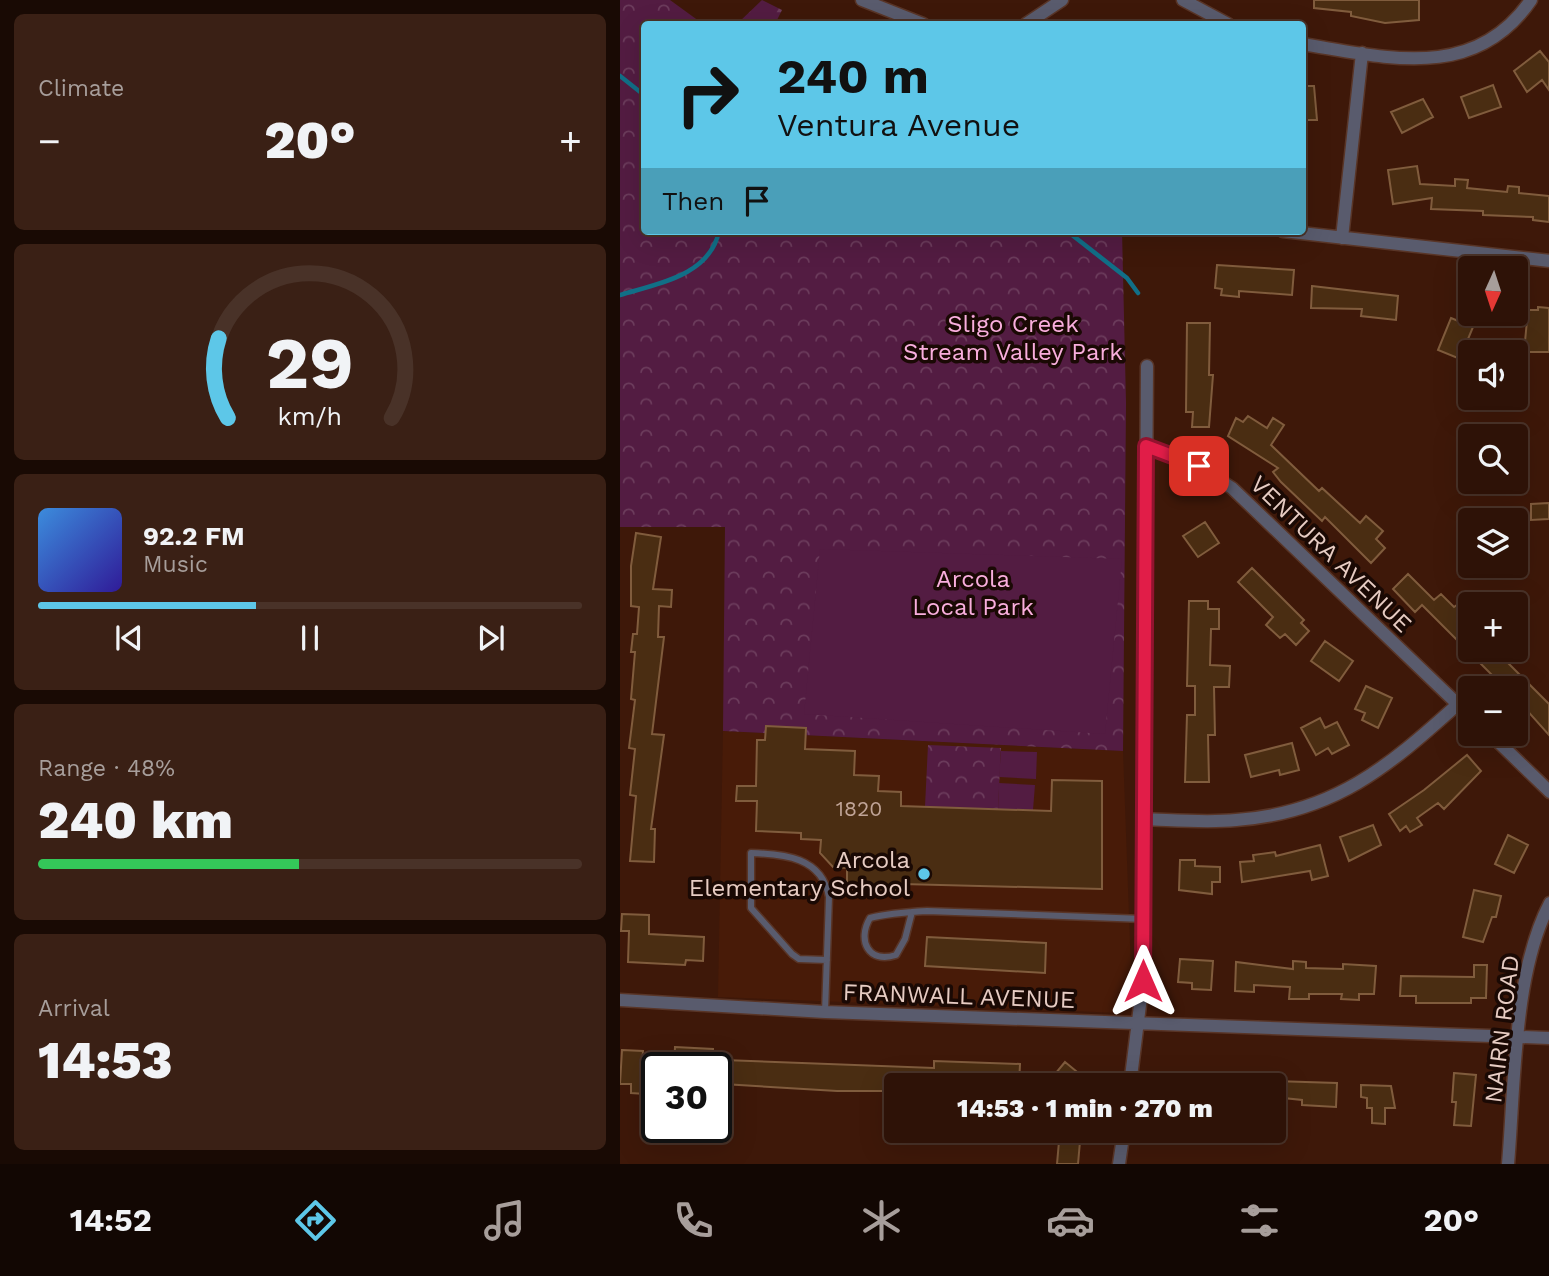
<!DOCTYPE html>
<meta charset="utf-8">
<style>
body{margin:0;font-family:"Work Sans",sans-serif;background:#3a2015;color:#f1f3f6;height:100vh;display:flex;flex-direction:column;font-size:26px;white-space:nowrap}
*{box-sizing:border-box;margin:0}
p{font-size:23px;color:#a79e9b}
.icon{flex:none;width:38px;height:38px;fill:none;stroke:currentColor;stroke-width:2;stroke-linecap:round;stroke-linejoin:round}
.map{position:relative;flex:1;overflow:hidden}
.panel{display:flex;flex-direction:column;gap:14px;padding:14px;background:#190a04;width:620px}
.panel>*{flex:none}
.banner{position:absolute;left:21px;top:21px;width:665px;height:214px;border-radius:7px;box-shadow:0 7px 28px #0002,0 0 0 2px #493228;background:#5dc7e8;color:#111;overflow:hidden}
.needle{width:46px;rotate:183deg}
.controls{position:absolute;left:838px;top:256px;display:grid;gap:14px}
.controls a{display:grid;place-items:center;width:70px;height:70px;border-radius:7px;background:#2e1207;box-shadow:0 7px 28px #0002,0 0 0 2px #493228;font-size:35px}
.speed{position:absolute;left:21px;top:1052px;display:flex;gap:14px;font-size:35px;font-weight:700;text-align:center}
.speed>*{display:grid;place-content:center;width:91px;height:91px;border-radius:50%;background:#2e1207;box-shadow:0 7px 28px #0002,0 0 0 2px #493228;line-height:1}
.speed .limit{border:4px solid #111;border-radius:10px;background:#fff;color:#111}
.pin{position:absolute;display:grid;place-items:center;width:60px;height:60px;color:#fff;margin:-30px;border-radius:14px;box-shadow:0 4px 10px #0006}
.me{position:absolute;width:77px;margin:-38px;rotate:0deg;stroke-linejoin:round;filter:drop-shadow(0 0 5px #0008)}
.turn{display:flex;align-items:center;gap:24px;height:147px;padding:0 21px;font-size:32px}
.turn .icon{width:91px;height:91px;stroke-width:2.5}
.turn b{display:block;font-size:49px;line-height:60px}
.then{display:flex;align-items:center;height:66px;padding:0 21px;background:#0003;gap:14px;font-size:26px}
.big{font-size:52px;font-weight:800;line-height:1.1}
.panel .widget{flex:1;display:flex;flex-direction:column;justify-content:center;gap:10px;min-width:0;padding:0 24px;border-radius:10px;background:#3a2015}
.panel .dial{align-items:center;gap:0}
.dial svg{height:182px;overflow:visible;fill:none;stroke:#493228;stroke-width:7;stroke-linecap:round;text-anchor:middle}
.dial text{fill:#f1f3f6;stroke:none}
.song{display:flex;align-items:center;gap:21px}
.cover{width:84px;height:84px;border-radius:10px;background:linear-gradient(135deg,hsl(210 70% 55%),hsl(250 70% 35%))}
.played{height:7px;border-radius:4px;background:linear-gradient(90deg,#5dc7e8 40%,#493228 40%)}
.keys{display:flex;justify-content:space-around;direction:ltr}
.heat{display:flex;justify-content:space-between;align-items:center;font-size:38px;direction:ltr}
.charge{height:10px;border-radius:5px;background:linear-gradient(90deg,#34c759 48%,#493228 0)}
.trip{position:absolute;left:264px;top:1073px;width:402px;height:70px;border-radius:7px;background:#2e1207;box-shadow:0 7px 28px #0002,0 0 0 2px #493228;font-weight:800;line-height:70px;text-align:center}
.dock{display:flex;height:112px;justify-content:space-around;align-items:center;background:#120703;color:#a79e9b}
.dock .icon{width:49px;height:49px}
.dock .active{color:#5dc7e8}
.dock b{font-size:32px;color:#f1f3f6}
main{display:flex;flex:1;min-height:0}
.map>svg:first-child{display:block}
.built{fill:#481b08}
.forest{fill:url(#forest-firs)}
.park{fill:url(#park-crowns)}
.pitch{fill:#531c42}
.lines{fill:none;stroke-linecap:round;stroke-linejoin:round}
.stream{stroke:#116f87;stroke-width:4.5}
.building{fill:#4a2d12;stroke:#805c3d;stroke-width:2}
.lane-casing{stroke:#593527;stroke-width:9}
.street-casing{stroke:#593527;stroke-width:15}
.lane{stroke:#595b6d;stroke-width:6}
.street{stroke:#595b6d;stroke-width:12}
.route-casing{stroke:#92132f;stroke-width:18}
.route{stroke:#e11d48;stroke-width:12}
.poi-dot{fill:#5dc7e8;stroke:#1a0904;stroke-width:2.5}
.labels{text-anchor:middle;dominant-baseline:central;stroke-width:7;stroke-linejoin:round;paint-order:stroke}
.number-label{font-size:21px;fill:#c0a497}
.park-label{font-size:24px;fill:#f9aedd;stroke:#1a0904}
.street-label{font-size:24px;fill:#e7ccc3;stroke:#1a0904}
.poi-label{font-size:24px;fill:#e7ccc3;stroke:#1a0904;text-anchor:end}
</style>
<main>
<section class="panel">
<div class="widget"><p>Climate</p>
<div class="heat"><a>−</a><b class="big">20°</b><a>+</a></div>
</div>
<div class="widget dial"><svg viewBox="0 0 100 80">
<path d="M14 69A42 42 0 1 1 86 69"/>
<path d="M14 69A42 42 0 0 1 10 34" stroke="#5dc7e8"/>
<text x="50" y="56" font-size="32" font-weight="700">29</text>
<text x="50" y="72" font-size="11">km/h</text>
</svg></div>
<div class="widget">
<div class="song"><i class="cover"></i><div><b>92.2 FM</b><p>Music</p></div></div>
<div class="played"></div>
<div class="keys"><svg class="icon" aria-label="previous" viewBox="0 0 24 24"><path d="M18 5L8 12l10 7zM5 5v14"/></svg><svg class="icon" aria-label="pause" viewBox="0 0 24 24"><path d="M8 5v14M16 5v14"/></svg><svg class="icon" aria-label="next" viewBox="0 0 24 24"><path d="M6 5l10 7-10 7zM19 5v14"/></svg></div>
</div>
<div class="widget"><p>Range · 48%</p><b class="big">240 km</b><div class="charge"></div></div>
<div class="widget"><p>Arrival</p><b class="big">14:53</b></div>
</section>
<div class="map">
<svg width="930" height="1164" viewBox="0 0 930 1164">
<defs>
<pattern id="forest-firs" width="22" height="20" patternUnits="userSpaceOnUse" patternTransform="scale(1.75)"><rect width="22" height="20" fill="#531c42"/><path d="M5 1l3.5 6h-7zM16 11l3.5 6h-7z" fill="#6c3c5c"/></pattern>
<pattern id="park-crowns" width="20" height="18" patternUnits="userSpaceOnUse" patternTransform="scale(1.75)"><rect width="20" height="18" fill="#531c42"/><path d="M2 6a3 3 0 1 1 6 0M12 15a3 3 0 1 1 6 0" fill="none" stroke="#6c3c5c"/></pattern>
</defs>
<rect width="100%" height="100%" fill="#3e1809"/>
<!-- built -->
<path class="built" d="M103 731 503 751 512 998 501 1013 98 997Z"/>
<!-- forest -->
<path class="forest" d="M142 0 162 10 155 24H117Z"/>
<!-- park -->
<path class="park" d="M0 0H50L83 24H24V231H502L506 403 503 751 103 731 105 527H0Z
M308 745 381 748 378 809 305 807Z"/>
<!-- pitch -->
<path class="pitch" d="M200 549 502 559 485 734 184 714Z
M381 751 417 752 416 779 379 777Z
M379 783 415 785 413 810 378 809Z"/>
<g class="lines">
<!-- stream -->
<path class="stream" d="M0 76 24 95
M447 231 507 278 518 293
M0 295C36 284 90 276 99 231"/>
</g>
<!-- building -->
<path class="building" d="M694 0H799V20L765 23 731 16V12L694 8Z
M920 51 929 62V90L922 80 907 92 894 71Z
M873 85 881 107 849 118 841 97Z
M682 86H694L697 120H682Z
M803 99 813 117 782 133 771 112Z
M797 166 800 184 835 186V179L848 180 847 188 887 192 888 186 899 187V193L929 196V222L913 220V217L863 215V211L811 209 812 198 773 204 768 170Z
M597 265 674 270 672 295 619 291V297L601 295 602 289 595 288Z
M692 286 778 296 776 320 741 316 742 309 691 308Z
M918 307 929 308V352H904L908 310H918Z
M831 318 853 327 848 339 878 352H850V363L818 350Z
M567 323H590L589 375H593L589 427H572L573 412H566Z
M628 416 647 428 653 418 664 425 651 445 699 491 702 488 740 523 746 516 763 531 756 539 765 548 751 563 705 517 702 521 661 482 653 472 658 468 608 436 616 418 623 422Z
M929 503V519L911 520V504Z
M585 522 599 543 578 557 563 536Z
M16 533 41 537 33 589 52 590 51 607 39 606 38 637H44L32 734 44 735 31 829H35L34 862 10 861 16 796 10 795 15 749 9 748 15 700 11 699 15 652H11L13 634H17L19 607 11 606V566Z
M632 568 684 620 681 623 689 631 676 645 665 634 660 638 646 625 653 617 618 582Z
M788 574 814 600 821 594 834 607 841 602 850 612V649H886L880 655 929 704V735L896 698V688H885L802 605 795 612 773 589Z
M569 601H588V609H599V629H591L590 665 610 666 609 687H594L595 735H588L589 782H565L567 715H575V686H567Z
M705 641 733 661 719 681 691 661Z
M746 686 772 698 758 728 742 720 745 713 735 709Z
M700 718 705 728 717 722 729 745 712 754 708 748 696 755 681 728Z
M146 726 186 728 185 749 235 751 234 775 259 776 258 791 281 792V806L431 811 432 780 482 781V889L283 884V890L227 889V868L213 867 200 853 201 840 181 839V833L136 831 137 801H116L117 786H136L137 740H145Z
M672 743 679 770 660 775 659 770 631 777 625 755Z
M847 755 861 771 824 809 818 803 797 818 802 825 790 832 786 826 780 831 769 814 804 790Z
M753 825 761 845 729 861 720 837Z
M888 835 908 845 894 873 875 864Z
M700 845 708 876 692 880 690 871 622 882 620 862 634 861 633 855 655 852 656 856Z
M560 860H575V866L600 867V882H592V894L559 890Z
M854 890 881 896 876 917H872L863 942 843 937Z
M2 914 29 915V934L84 937 83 961 66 960 65 965 8 962 9 931H1Z
M307 937 426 943 425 973 305 966Z
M560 959 593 961 591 990 572 989V983L558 982Z
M673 961 686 962V968L723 969V964L756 966 754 994H739V1000L721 999 722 994H689V999H669L670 987 634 985V992L615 991 616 962 673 969Z
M854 965H867L866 998H851V1003H796V996H780L781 976 854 977Z
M55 1047 93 1049 92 1068H54Z
M2 1050 23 1051 22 1064 37 1065V1086L26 1085 25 1094 11 1093V1084H0Z
M104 1060 314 1068V1061L400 1064 399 1085H276V1091H217L103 1084Z
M445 1062 473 1085H436L430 1080Z
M558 1072 602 1077 601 1085H556Z
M612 1072 649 1073 648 1085H611Z
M834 1073 856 1075 851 1126 834 1125 836 1102H832Z
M654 1081 717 1083 716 1107 682 1105V1100L654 1097Z
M741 1085 771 1086 775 1108H765V1124L752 1123V1108H747V1098L741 1097Z
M440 1130H461L458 1164H437Z"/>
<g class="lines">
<!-- lane casing -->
<g class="lane-casing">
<path id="lane" d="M292 912 285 939 276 955C248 964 237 940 250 918 269 913 288 912 307 911L524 919
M205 1012C206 974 208 935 209 897 202 857 164 854 131 853V908L172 954 179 959 207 960"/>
</g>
<!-- street casing -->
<g class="street-casing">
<path id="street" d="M242 0 303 24
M563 0 608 24
M406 24 442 0
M682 44C765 57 854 83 911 0
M663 231 930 261
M722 238 742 53
M526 446 566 459 612 488 850 716
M869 733 930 792
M524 819C554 820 586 823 616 820 714 813 768 767 838 704
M0 1000 205 1012 930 1038
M510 1085 523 981 527 366
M499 1164 504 1130
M888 1164C895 1084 893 973 930 903"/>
</g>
<!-- lane -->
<use href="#lane" class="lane"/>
<!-- street -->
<use href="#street" class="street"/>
</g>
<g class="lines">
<!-- route casing -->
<g class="route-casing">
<path id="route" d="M523 981 526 446 579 466"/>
</g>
<!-- route -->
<use href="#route" class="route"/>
</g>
<!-- markers -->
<circle class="poi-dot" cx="304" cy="874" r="7"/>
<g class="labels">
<!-- number labels -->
<g class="number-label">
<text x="239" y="808">1820</text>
</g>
<!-- park labels -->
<g class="park-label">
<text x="393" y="324">Sligo Creek<tspan x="393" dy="28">Stream Valley Park</tspan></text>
<text x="353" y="579">Arcola<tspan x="353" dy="28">Local Park</tspan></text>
</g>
<!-- street labels -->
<g class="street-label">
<text transform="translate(711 554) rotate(44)">VENTURA AVENUE</text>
<text transform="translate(339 996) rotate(2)">FRANWALL AVENUE</text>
<text transform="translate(882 1029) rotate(-83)">NAIRN ROAD</text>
</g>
<!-- poi labels -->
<g class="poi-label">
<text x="290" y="860">Arcola<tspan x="290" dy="28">Elementary School</tspan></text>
</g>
</g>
</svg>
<div class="controls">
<a><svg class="needle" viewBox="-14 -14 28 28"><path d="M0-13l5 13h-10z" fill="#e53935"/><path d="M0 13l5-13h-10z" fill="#a79e9b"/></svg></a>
<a><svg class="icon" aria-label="sound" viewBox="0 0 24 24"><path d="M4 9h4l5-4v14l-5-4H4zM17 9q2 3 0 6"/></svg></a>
<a><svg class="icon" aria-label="search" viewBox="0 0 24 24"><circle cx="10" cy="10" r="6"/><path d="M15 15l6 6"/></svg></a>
<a><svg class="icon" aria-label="layers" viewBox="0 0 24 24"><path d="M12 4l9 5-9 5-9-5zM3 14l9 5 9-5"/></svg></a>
<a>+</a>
<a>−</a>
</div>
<div class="speed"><div class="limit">30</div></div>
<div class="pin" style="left:579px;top:466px;background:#d93025"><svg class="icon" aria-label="arrive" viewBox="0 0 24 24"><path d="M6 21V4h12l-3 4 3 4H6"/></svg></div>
<svg class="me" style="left:523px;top:981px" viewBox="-20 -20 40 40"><path d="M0-17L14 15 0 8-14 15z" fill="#e11d48" stroke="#fff" stroke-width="4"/></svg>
<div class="trip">14:53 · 1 min · 270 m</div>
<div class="banner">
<div class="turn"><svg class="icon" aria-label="right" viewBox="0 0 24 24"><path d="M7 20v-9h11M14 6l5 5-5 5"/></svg><div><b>240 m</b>Ventura Avenue</div></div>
<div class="then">Then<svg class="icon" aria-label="arrive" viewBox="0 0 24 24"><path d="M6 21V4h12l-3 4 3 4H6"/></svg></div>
</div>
</div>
</main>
<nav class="dock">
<b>14:52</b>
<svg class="icon active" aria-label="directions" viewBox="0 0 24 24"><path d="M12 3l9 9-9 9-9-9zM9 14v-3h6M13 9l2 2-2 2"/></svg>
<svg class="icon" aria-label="music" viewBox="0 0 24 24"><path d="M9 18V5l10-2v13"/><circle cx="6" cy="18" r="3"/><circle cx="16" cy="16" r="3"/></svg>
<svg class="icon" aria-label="phone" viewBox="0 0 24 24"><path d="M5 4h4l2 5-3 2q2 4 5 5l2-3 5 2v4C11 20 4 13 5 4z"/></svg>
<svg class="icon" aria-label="climate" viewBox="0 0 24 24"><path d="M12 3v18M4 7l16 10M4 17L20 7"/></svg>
<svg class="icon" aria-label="car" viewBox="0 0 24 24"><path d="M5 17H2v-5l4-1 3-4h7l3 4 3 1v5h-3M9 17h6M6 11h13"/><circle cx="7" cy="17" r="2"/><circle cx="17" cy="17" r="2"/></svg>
<svg class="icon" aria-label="filters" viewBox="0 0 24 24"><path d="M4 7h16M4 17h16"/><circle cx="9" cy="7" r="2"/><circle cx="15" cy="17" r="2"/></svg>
<b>20°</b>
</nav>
